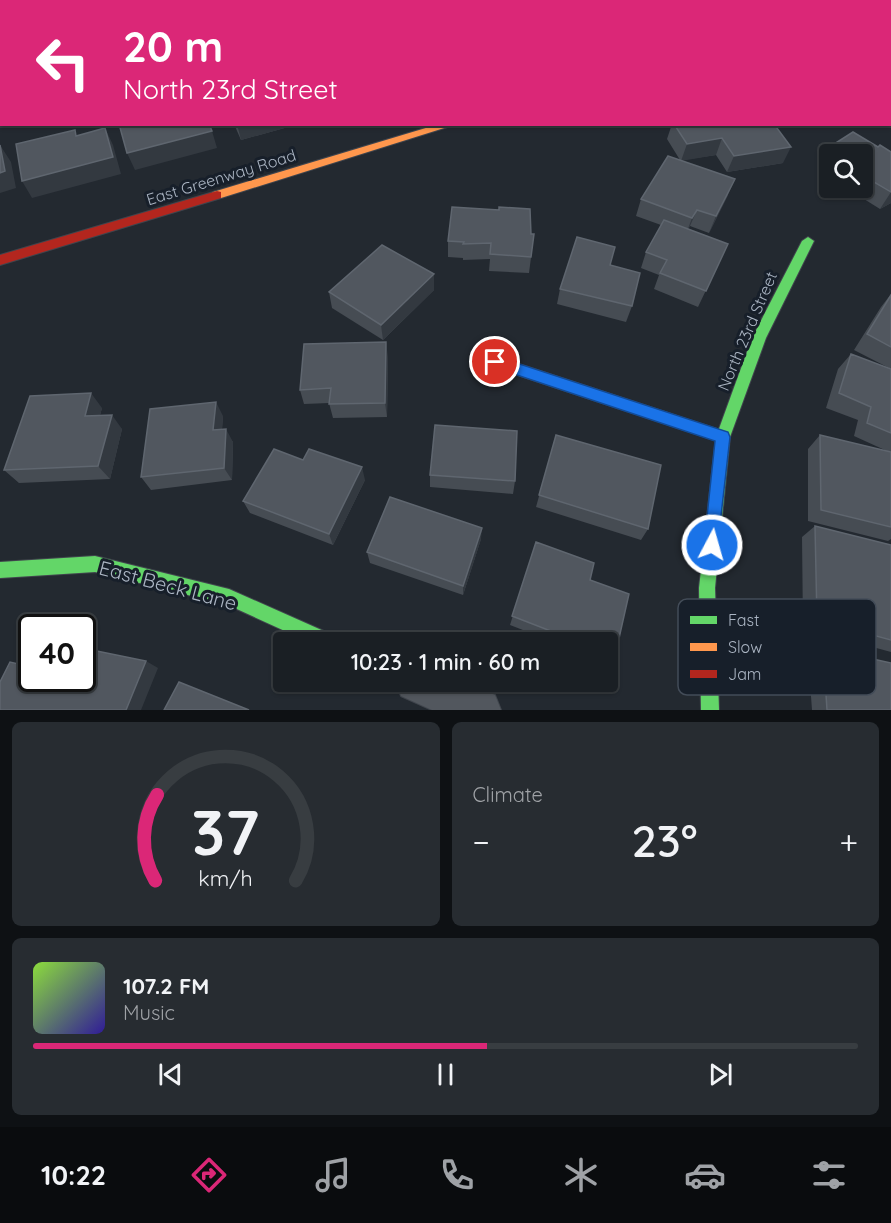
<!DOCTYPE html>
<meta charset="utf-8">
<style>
body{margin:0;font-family:Quicksand,sans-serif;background:#272c31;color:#f1f3f6;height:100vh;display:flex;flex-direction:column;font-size:22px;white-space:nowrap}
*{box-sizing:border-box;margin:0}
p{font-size:20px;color:#9fa2a6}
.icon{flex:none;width:33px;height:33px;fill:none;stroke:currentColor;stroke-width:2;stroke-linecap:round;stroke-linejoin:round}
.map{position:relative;height:710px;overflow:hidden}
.side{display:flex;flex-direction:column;gap:12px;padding:12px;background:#0e1114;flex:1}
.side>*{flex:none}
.guide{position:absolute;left:0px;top:0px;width:891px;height:126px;box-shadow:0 2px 4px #0004,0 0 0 2px #383d41;background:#db2777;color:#fff;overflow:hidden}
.tools{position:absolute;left:819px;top:144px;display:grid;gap:12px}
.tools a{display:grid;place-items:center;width:54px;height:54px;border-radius:6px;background:#1a1f24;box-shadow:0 2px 4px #0004,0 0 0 2px #383d41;font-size:30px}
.speed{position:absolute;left:18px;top:614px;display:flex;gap:12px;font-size:30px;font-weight:700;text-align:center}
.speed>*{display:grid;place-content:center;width:78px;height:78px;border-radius:50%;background:#1a1f24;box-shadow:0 2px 4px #0004,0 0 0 2px #383d41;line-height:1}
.speed .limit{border:3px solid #111;border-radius:9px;background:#fff;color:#111}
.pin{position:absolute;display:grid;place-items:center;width:51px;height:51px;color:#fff;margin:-26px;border:3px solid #fff;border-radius:50%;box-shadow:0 2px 6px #0007}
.me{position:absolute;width:66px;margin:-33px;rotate:6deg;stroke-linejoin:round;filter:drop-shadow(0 0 4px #0008)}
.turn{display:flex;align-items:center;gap:21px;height:126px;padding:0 24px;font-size:27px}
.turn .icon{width:78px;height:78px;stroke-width:2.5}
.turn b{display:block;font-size:42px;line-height:51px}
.big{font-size:45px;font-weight:600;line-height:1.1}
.side .card{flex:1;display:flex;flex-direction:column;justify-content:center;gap:9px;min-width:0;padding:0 21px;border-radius:9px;background:#272c31}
.side .dial{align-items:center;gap:0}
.dial svg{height:156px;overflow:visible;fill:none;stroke:#383d41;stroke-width:7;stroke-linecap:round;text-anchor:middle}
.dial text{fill:#f1f3f6;stroke:none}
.song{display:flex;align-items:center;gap:18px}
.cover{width:72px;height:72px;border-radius:9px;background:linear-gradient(135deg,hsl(90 70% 55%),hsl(250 70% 35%))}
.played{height:6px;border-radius:3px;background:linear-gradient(90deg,#db2777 55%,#383d41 55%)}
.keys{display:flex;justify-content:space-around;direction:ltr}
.heat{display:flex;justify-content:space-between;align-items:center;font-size:33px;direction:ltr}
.side .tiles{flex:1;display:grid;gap:12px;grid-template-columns:1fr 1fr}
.card:last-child{grid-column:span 2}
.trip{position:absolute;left:273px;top:632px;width:345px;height:60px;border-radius:6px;background:#1a1f24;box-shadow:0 2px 4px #0004,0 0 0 2px #383d41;font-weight:600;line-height:60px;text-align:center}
.dock{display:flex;height:96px;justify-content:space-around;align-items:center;background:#0a0c0e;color:#9fa2a6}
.dock .icon{width:42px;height:42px}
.dock .active{color:#db2777}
.dock b{font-size:27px;color:#f1f3f6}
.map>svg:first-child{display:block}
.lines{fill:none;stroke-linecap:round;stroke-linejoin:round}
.stream{fill:#142132;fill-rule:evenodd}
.lane-casing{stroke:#40454d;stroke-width:4}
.street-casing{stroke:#40454d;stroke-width:2}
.fast-casing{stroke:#40454d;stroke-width:2}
.slow-casing{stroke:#40454d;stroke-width:2}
.jam-casing{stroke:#40454d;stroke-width:2}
.lane{fill:#52575e;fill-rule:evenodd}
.street{fill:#52575e;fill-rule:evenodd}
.fast{fill:#63d668;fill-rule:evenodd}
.slow{fill:#ff974d;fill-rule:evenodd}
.jam{fill:#b3261e;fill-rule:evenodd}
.wall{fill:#464c53}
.shaded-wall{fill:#333940}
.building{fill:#51575f;stroke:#5f666f;stroke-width:1.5}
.route{fill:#1a73e8;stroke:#114b97;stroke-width:1.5}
.labels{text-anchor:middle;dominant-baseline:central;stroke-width:6;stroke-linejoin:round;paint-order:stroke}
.street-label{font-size:16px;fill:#abb5c3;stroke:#171f2a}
.near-street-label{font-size:20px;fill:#abb5c3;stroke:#171f2a}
.key{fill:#171f2a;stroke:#434c58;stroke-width:1.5}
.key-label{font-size:16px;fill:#abb5c3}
</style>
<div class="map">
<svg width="891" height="710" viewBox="0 0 891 710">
<rect width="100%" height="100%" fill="#232930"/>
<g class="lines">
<!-- stream -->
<path class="stream" d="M803 0H810L811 2H804Z
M890 49H891V54H890Z"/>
<!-- lane casing -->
<g class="lane-casing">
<path id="lane" d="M471 0H486L470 2Z
M2 116V124L0 125V117Z"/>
</g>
<!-- street casing -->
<g class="street-casing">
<path id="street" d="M83 0H109L82 2Z
M783 0H804L805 2H784Z
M0 15H2L0 28Z
M890 58 891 59V73L890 72Z
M395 681H464L495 695 501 710H432L401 696Z"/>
</g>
<!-- fast casing -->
<g class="fast-casing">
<path id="fast" d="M808 237 814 241 766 338 730 437 715 588 719 710H701L699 588 716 437 752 338 802 241Z
M95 556 229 589 335 636 338 642H309L228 605 95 572 0 578V562Z"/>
</g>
<!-- slow casing -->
<g class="slow-casing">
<path id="slow" d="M857 0H869L856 2Z
M439 124H457L221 198H213L211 195 213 192Z"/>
</g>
<!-- jam casing -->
<g class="jam-casing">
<path id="jam" d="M217 191 221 192V198L0 265V255Z
M495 356 723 431 728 432 730 437 728 442 723 443 490 366 488 362 490 358Z"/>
</g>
<!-- lane -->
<use href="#lane" class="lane"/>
<!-- street -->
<use href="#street" class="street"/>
<!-- fast -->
<use href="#fast" class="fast"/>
<!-- slow -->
<use href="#slow" class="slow"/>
<!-- jam -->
<use href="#jam" class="jam"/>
</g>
<!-- wall -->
<path class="wall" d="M606 0H739L733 2H605Z
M234 124H299L241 140Z
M672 124H687L688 127 704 124 783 163 727 172 716 155 682 160 728 195 709 233 690 226 688 229 728 244 698 307 654 289 659 275 641 268 646 252 661 225 636 216 641 199 680 160 667 139Z
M831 146 878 147 891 152V203L880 209 848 189 849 188H862V154H830V168L822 163Z
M531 234H534L529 273 489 271 490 259 463 260V258L448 257V241Z
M560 289 632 306 626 322 557 304Z
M434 290 383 340 332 308 329 292Z
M891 294V369L854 350 881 307Z
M851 354 891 369V539L888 541 808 521V449L820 435 887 451 854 436 858 420 826 408 838 369Z
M388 357 387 417 333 418 329 403 304 404 300 390Z
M102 408 100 415 122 429 110 479 19 483 4 470Z
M223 416 222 429 233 442 232 480 151 490 141 477Z
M556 435 648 529 641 540 536 507Z
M430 475 515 481 513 494 430 487Z
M365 480 333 545 250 513 243 501Z
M815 526 891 545V652L803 628 802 537Z
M481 539 463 595 370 563 367 552Z
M536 542 590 580 615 656 608 663V642H554L510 625Z
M823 648 891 710H812L808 655Z"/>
<!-- shaded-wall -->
<path class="shaded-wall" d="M295 0H330V2H289Z
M694 0H739L733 2H693Z
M237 124H299L241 140Z
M105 128 113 145 121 174 32 198 22 181Z
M212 131 217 148 135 170 127 153Z
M722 138 716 155 681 161 687 144Z
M0 145 11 162 16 188 0 193Z
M791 147 783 163 727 172 734 156Z
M735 179 728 195 709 233 716 216Z
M891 192V203L880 209Z
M697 210 690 226 686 234 692 218Z
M434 274V290L383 340 381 325Z
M386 342 388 357 387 417 385 403Z
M91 393 102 408 96 430 85 416Z
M216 402 223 416 221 444 213 430Z
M112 415 122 429 110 479 98 466Z
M226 429 233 442 232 480 224 468Z
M362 467 365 480 333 545 329 534Z
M482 528 481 539 463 595V586Z
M146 661 158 668 141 710H126Z"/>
<!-- building -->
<path class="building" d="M147 0H157L158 2H140Z
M170 0H248L249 2H170Z
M259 0H280L273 2H260Z
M613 0H684L678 2H615Z
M119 124H209L212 131 127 153Z
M674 124H687L688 127 704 124H774L791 147 734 156 722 138 687 144Z
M105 128 113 157 22 181 16 144 75 130 76 136Z
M853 132 878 147 880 145 891 152V192L862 175V170L866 167 862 165V154H845L831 146Z
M0 145 5 171 0 173Z
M668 156 735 179 716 216 697 210 692 218 641 199Z
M452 207 499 210V207L530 209 531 234H534L531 257 490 254 491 243 463 244 464 242 448 241Z
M664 220 728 244 706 291 660 273 667 260 646 252Z
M577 237 615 247 610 265 640 273 632 306 560 289Z
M382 245 434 274 381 325 329 292Z
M891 295V347L867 334Z
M386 342 385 403 329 404 331 388 300 390 304 344Z
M851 354 891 369V433L867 423 871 407 839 393Z
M91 393 85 416 112 415 98 466 4 470 30 396Z
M216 402 213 430 226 429 224 468 141 477 150 409Z
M435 425 517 431 515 481 430 475Z
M556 435 661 465 648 529 539 495Z
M820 435 891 452V527L821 510Z
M274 449 303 460 309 449 362 467 329 534 243 501Z
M390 497 482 528 463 586 367 552Z
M815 526 891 545V640L817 620Z
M536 542 594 563 590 580 629 594 615 656 608 653V642H579L512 616Z
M82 648 146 661 126 710H0V682L10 662 32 667V678H82Z
M823 648 891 663V710H827Z
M179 682 249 710H164Z"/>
<!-- route -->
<path class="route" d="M495 356 728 432 730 437 717 551 712 553 706 551 704 545 715 441 490 366V358Z"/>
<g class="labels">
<!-- street labels -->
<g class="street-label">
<text transform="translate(221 177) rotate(-17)">East Greenway Road</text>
<text transform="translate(747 331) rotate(-67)">North 23rd Street</text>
</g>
<!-- near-street labels -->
<g class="near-street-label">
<text transform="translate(168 585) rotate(15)">East Beck Lane</text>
</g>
</g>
<!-- legend -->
<rect x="678" y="599" width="198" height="96" rx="9" class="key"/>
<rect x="690" y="616" width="27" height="8" fill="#63d668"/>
<rect x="690" y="643" width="27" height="8" fill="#ff974d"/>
<rect x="690" y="670" width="27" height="8" fill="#b3261e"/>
<g class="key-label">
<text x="728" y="626">Fast</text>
<text x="728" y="653">Slow</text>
<text x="728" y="680">Jam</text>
</g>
</svg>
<div class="tools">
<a><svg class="icon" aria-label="search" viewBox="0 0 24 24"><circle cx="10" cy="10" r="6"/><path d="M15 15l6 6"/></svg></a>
</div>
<div class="speed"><div class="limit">40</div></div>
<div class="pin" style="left:495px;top:362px;background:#d93025"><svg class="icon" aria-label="arrive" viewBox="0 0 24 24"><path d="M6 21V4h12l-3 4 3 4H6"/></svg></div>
<svg class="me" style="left:712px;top:545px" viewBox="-20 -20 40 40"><circle r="17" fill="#1a73e8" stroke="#fff" stroke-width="3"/><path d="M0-11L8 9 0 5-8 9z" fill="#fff"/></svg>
<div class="trip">10:23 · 1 min · 60 m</div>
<div class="guide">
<div class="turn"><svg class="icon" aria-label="left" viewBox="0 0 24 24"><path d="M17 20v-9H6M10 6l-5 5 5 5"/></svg><div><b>20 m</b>North 23rd Street</div></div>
</div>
</div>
<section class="side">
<div class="tiles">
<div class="card dial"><svg viewBox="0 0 100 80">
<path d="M14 69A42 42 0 1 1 86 69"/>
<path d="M14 69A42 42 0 0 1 15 25" stroke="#db2777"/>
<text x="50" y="56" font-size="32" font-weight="700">37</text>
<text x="50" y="72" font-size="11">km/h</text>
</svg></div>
<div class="card"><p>Climate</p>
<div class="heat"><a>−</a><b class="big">23°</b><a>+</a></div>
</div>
<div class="card">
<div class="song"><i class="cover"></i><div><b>107.2 FM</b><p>Music</p></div></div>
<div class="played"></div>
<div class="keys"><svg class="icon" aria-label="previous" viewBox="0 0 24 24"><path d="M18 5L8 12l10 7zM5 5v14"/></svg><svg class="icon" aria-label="pause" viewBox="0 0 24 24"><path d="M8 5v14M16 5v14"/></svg><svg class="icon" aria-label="next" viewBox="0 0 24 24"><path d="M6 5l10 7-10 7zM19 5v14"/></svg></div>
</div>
</div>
</section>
<nav class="dock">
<b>10:22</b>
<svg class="icon active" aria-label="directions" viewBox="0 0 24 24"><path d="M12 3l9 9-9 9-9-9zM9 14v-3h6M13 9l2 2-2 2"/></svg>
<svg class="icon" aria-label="music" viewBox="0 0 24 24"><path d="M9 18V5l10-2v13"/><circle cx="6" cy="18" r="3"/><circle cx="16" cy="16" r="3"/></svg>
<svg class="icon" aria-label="phone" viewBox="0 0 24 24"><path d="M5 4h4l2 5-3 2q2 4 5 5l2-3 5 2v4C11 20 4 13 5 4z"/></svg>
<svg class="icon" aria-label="climate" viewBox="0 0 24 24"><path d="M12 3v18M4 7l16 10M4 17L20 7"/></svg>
<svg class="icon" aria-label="car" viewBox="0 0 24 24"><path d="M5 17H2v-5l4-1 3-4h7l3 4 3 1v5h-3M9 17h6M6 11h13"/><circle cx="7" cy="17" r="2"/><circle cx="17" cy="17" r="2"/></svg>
<svg class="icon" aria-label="filters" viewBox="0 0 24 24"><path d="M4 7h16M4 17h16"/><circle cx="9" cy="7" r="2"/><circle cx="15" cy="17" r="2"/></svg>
</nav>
